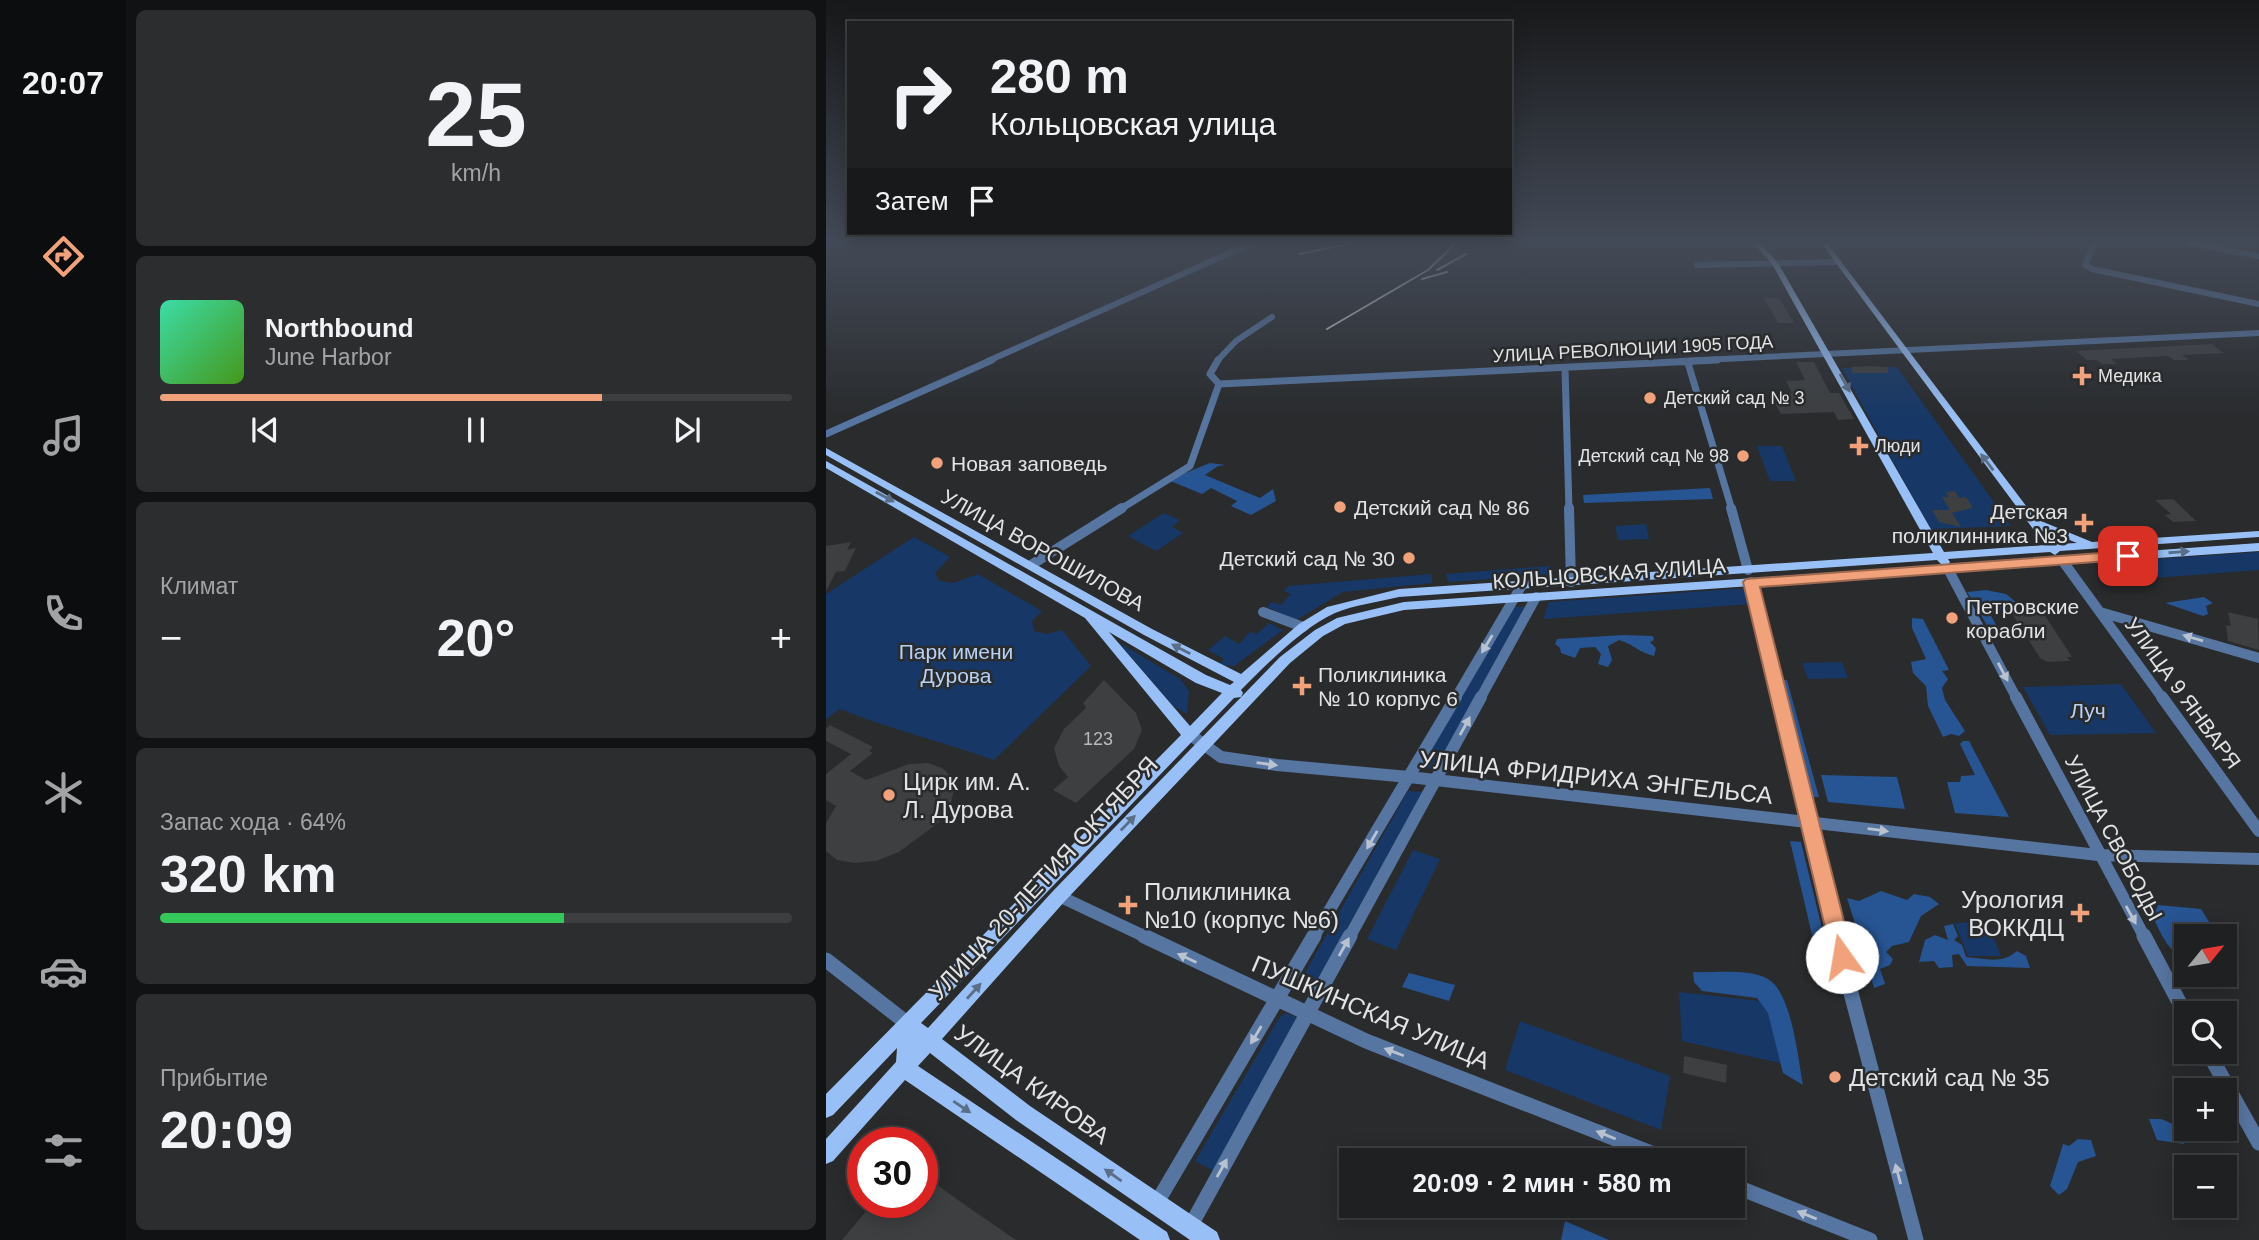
<!DOCTYPE html>
<html lang="ru">
<meta charset="utf-8">
<style>
body{margin:0;font-family:Helvetica,sans-serif;background:#2c2d2f;color:#f1f3f6;height:100vh;display:flex;flex-direction:column;font-size:26px;white-space:nowrap}
*{box-sizing:border-box;margin:0}
p{font-size:23px;color:#a1a3a5}
.icon{flex:none;width:38px;height:38px;fill:none;stroke:currentColor;stroke-width:2;stroke-linecap:round;stroke-linejoin:round}
.map{position:relative;flex:1;overflow:hidden}
.side{display:flex;flex-direction:column;gap:10px;padding:10px;background:#111213;width:700px}
.side>*{flex:none}
.guide{position:absolute;left:21px;top:21px;width:665px;height:214px;border-radius:0px;box-shadow:0 4px 18px #0003,0 0 0 2px #3c3e40;background:#1f2022;color:#f1f3f6;overflow:hidden}
.needle{width:46px;rotate:60deg}
.fabs{position:absolute;left:1348px;top:924px;display:grid;gap:14px}
.fabs a{display:grid;place-items:center;width:63px;height:63px;border-radius:0px;background:#1f2022;box-shadow:0 4px 18px #0003,0 0 0 2px #3c3e40;font-size:35px}
.speed{position:absolute;left:21px;top:1127px;display:flex;gap:14px;font-size:35px;font-weight:700;text-align:center}
.speed>*{display:grid;place-content:center;width:91px;height:91px;border-radius:50%;background:#1f2022;box-shadow:0 4px 18px #0003,0 0 0 2px #3c3e40;line-height:1}
.speed .limit{border:10px solid #d22;background:#fff;color:#111}
.pin{position:absolute;display:grid;place-items:center;width:60px;height:60px;color:#fff;margin:-30px;border-radius:14px;box-shadow:0 4px 10px #0006}
.me{position:absolute;width:77px;margin:-38px;rotate:347deg;stroke-linejoin:round;filter:drop-shadow(0 0 5px #0008)}
.turn{display:flex;align-items:center;gap:24px;height:147px;padding:0 28px;font-size:32px}
.turn .icon{width:91px;height:91px;stroke-width:2.5}
.turn b{display:block;font-size:49px;line-height:60px}
.then{display:flex;align-items:center;height:66px;padding:0 28px;background:#0003;gap:14px;font-size:26px}
.big{font-size:52px;font-weight:700;line-height:1.1}
.side .widget{flex:1;display:flex;flex-direction:column;justify-content:center;gap:10px;min-width:0;padding:0 24px;border-radius:10px;background:#2c2d2f}
.side .dial{align-items:center;gap:0}
.dial b{font-size:91px;line-height:1}
.song{display:flex;align-items:center;gap:21px}
.cover{width:84px;height:84px;border-radius:10px;background:linear-gradient(135deg,hsl(160 70% 55%),hsl(100 70% 35%))}
.played{height:7px;border-radius:4px;background:linear-gradient(90deg,#f1a27b 70%,#3c3e40 70%)}
.keys{display:flex;justify-content:space-around;direction:ltr}
.heat{display:flex;justify-content:space-between;align-items:center;font-size:38px;direction:ltr}
.charge{height:10px;border-radius:5px;background:linear-gradient(90deg,#34c759 64%,#3c3e40 0)}
.trip{position:absolute;left:513px;top:1148px;width:406px;height:70px;border-radius:0px;background:#1f2022;box-shadow:0 4px 18px #0003,0 0 0 2px #3c3e40;font-weight:700;line-height:70px;text-align:center}
main{display:flex;flex:1;min-height:0}
.tabs{display:flex;flex-direction:column;width:126px;justify-content:space-around;align-items:center;background:#0c0d0e;color:#a1a3a5}
.tabs .icon{width:49px;height:49px}
.tabs .selected{color:#f1a27b}
.tabs b{font-size:32px;color:#f1f3f6}
.map>svg:first-child{display:block}
.green{fill:#173866}
.forest{fill:#275492}
.building{fill:#3d3f41}
.lines{fill:none;stroke-linecap:round;stroke-linejoin:round}
.minor-far4{stroke:#5675a1;stroke-width:6}
.minor-far3{stroke:#5675a1;stroke-width:7}
.minor-far2{stroke:#5675a1;stroke-width:10}
.minor-far1{stroke:#5675a1;stroke-width:12}
.minor{stroke:#5675a1;stroke-width:15}
.major{fill:#99c0f6;fill-rule:evenodd}
.rail{stroke:#cdcecf;stroke-width:2}
.oneway{fill:#5b6e87}
.oneway2{fill:#b8c2d0}
.route{fill:#f1a27b;stroke:#9d6950;stroke-width:2}
.poi-dot{fill:#f1a27b;stroke:#292b2d;stroke-width:2.5}
.labels{text-anchor:middle;dominant-baseline:central;stroke-width:5;stroke-linejoin:round;paint-order:stroke}
.far-street-label{font-size:18px;fill:#e2e3e4;stroke:#292b2d}
.far-poi-label{font-size:18px;fill:#e2e3e4;stroke:#292b2d;text-anchor:start}
.number-label{font-size:18px;fill:#b9babb}
.poi-label{font-size:21px;fill:#e2e3e4;stroke:#292b2d;text-anchor:start}
.street-label{font-size:21px;fill:#e2e3e4;stroke:#292b2d}
.park-label{font-size:21px;fill:#b7d1f5;stroke:#292b2d}
.near-street-label{font-size:24px;fill:#e2e3e4;stroke:#292b2d}
.near-poi-label{font-size:24px;fill:#e2e3e4;stroke:#292b2d;text-anchor:start}
</style>
<main>
<nav class="tabs">
<b>20:07</b>
<svg class="icon selected" aria-label="directions" viewBox="0 0 24 24"><path d="M12 3l9 9-9 9-9-9zM9 14v-3h6M13 9l2 2-2 2"/></svg>
<svg class="icon" aria-label="music" viewBox="0 0 24 24"><path d="M9 18V5l10-2v13"/><circle cx="6" cy="18" r="3"/><circle cx="16" cy="16" r="3"/></svg>
<svg class="icon" aria-label="phone" viewBox="0 0 24 24"><path d="M5 4h4l2 5-3 2q2 4 5 5l2-3 5 2v4C11 20 4 13 5 4z"/></svg>
<svg class="icon" aria-label="climate" viewBox="0 0 24 24"><path d="M12 3v18M4 7l16 10M4 17L20 7"/></svg>
<svg class="icon" aria-label="car" viewBox="0 0 24 24"><path d="M5 17H2v-5l4-1 3-4h7l3 4 3 1v5h-3M9 17h6M6 11h13"/><circle cx="7" cy="17" r="2"/><circle cx="17" cy="17" r="2"/></svg>
<svg class="icon" aria-label="filters" viewBox="0 0 24 24"><path d="M4 7h16M4 17h16"/><circle cx="9" cy="7" r="2"/><circle cx="15" cy="17" r="2"/></svg>
</nav>
<section class="side">
<div class="widget dial"><b>25</b><p>km/h</p></div>
<div class="widget">
<div class="song"><i class="cover"></i><div><b>Northbound</b><p>June Harbor</p></div></div>
<div class="played"></div>
<div class="keys"><svg class="icon" aria-label="previous" viewBox="0 0 24 24"><path d="M18 5L8 12l10 7zM5 5v14"/></svg><svg class="icon" aria-label="pause" viewBox="0 0 24 24"><path d="M8 5v14M16 5v14"/></svg><svg class="icon" aria-label="next" viewBox="0 0 24 24"><path d="M6 5l10 7-10 7zM19 5v14"/></svg></div>
</div>
<div class="widget"><p>Климат</p>
<div class="heat"><a>−</a><b class="big">20°</b><a>+</a></div>
</div>
<div class="widget"><p>Запас хода · 64%</p><b class="big">320 km</b><div class="charge"></div></div>
<div class="widget"><p>Прибытие</p><b class="big">20:09</b></div>
</section>
<div class="map">
<svg width="1433" height="1240" viewBox="0 0 1433 1240">
<rect width="100%" height="100%" fill="#292b2d"/>
<!-- green -->
<path class="green" d="M1071 367 1185 526 1104 529 1016 368Z
M931 446H956L970 481H944Z
M338 513 354 520 346 527 357 533 330 551 302 536Z
M820 524 823 539 792 540 789 526Z
M88 537 124 557 109 573 113 581 127 583 152 574 216 611 206 621 208 631 221 634 236 630 265 666 168 760C117 742 64 729 14 709L0 719V594Z
M1433 552V570L1288 581 1273 563Z
M723 566V575L622 582 620 574Z
M606 574V583L517 592 470 620 441 607 446 602 455 605 465 594 458 591 462 586Z
M922 588 926 604 717 619 723 602Z
M688 607H699L611 770 594 767Z
M443 623 457 630 408 666 393 665 398 659 382 650 399 636 413 644 424 632 431 634Z
M292 642 354 679 363 691 361 714 347 706Z
M1016 662 1022 678 982 679 976 663Z
M1295 684 1330 733 1224 735 1197 687Z
M582 791 597 792 486 991 472 985Z
M587 850 614 859 570 950 541 939Z
M1161 922 1175 956H1142L1129 923Z
M853 992 953 1003 968 1066 856 1041Z
M460 1013 470 1017 472 1024 389 1172 369 1161 453 1018Z
M694 1021 844 1076 835 1130 679 1070Z"/>
<!-- forest -->
<path class="forest" d="M384 463 400 465 392 466 379 475 434 498 447 489 450 501 425 515 405 506 411 501 385 488 376 494 342 480Z
M884 488 887 499 758 503 757 495Z
M1160 590 1180 594 1191 603 1181 612 1169 608 1164 614 1174 632H1165L1141 592Z
M1378 597 1387 603 1380 606 1382 614 1377 616 1339 603Z
M1086 618 1097 619 1123 670 1116 671 1122 679 1116 688 1119 700 1139 731 1133 736 1125 734 1117 737 1102 706 1100 686 1087 673 1085 662 1100 659 1086 628Z
M798 635 827 636 828 640 824 642 830 648 828 656C814 653 807 644 793 640L782 646 786 660 782 667 772 664 775 654 769 647 754 648 749 658 735 653 734 648 729 644 731 639Z
M955 680H961L993 797H987Z
M1137 741H1143L1183 817 1129 813 1121 782H1134L1135 776 1149 775 1134 744Z
M995 775 1071 777 1079 809 1002 802Z
M964 841 975 842 1006 969H994Z
M1055 891 1081 900 1088 894 1104 897 1113 904 1095 916 1083 942 1066 946 1060 952 1067 959 1064 965 1054 969 1059 984 1048 988 1039 957 1041 950 1032 933 1021 898 1033 901Z
M1332 905 1375 909 1392 936H1360V955C1342 955 1335 932 1327 918Z
M1127 924 1132 936 1128 940 1136 945 1140 957C1159 958 1175 965 1191 951L1200 956 1204 968 1141 966 1133 954 1126 955 1127 967 1113 968 1108 961 1093 962 1099 940 1109 935 1122 940 1118 926Z
M867 972C889 973 923 968 942 979 966 993 972 1059 977 1085L957 1073 942 1013 931 998 876 991 868 982Z
M583 973 629 985 623 1001 576 987Z
M1323 1119H1335L1347 1124 1360 1120V1129H1387L1392 1141H1372L1363 1135 1358 1144 1331 1140Z
M1252 1139 1265 1140 1270 1156 1252 1162 1241 1189 1233 1195 1224 1186 1237 1144 1243 1146Z
M739 1221 783 1240H735Z"/>
<!-- building -->
<path class="building" d="M938 298H953L968 323H952Z
M1385 344 1398 353 1356 355 1363 360H1348L1342 356 1285 359 1291 364H1276L1271 360H1261L1250 351Z
M970 362H988L1004 393H1013L1028 419 1012 420 1008 412 955 414 944 395 966 393 960 381 979 380Z
M1044 366 1062 367V373H1026L1025 367Z
M1129 491 1133 498 1140 497 1147 508 1126 513 1135 527 1113 522 1106 510H1124L1116 497H1123L1120 492Z
M1347 499 1370 521 1347 522 1339 515 1345 514 1329 500Z
M25 542 21 550 30 548 19 571 10 572 0 591V546Z
M1402 612 1432 619 1433 650 1402 641 1400 625 1405 626Z
M1218 614 1246 657H1241L1244 661 1221 662 1214 658 1187 615Z
M278 680 310 713 316 730 308 749 250 803 227 790 242 777 233 766 228 748 238 729 260 708 257 703Z
M4 725 47 747 43 751 47 753 24 771 40 780 83 764 102 763 116 768 126 777 128 790 124 806 112 823 73 852 50 861 29 863 11 860 0 851V823L10 806 0 800V774L25 754 0 741V729Z
M858 1056 901 1065 900 1083 857 1073Z
M96 1174 132 1200 190 1240H16L48 1202H96Z"/>
<g class="lines">
<!-- minor-far4 -->
<path class="minor-far4" d="M1269 243 1259 265 1266 269 1433 304
M1364 243 1433 256
M871 265 1012 262
M162 361 426 243
M391 361 410 341 446 317
M855 361 1433 333"/>
<!-- minor-far3 -->
<path class="minor-far3" d="M392 360 384 374 393 384
M862 363 906 510
M739 368 743 510
M393 384 891 360
M0 434 166 360
M293 510 364 466 393 384"/>
<!-- minor-far2 -->
<path class="minor-far2" d="M743 508 745 582
M905 508 922 570
M1236 560 1337 699
M205 565 296 508
M1122 569 1191 699
M925 582 953 699
M437 612 477 627
M1274 612 1433 658
M629 699 696 585
M654 699 710 597"/>
<!-- minor-far1 -->
<path class="minor-far1" d="M953 697 1011 938
M1190 697 1319 938
M1336 697 1433 831
M362 733 395 757 451 765 583 777 1272 855 1433 859
M233 896 322 938
M487 938 630 697
M523 938 655 697"/>
<!-- minor -->
<path class="minor" d="M318 936 540 1041 843 1160
M1010 936 1090 1240
M1318 936 1360 1015
M0 960 82 1024
M1382 1052 1433 1143
M906 1185 1044 1240
M330 1204 488 936
M364 1227 524 936"/>
<!-- major -->
<path class="major" d="M927 243H934L952 263 1118 552 1219 545 995 243H1001L1210 519 1266 542 1433 531V537L1234 551 1229 555 1224 552 1122 559 1124 562 1122 565 1433 543V551L578 610 519 624 497 636 464 663 239 901 116 1039 204 1106 391 1232 394 1240H364L190 1120 104 1053 92 1066 341 1232 344 1240H314L79 1080 7 1161 0 1164V1139L70 1062 71 1048 7 1115 0 1118V1094L355 735 259 618 0 468V461L380 675 404 685 408 682 318 635 0 455V448L326 629 415 674 473 624 501 607 573 589 1107 553 946 264ZM1219 530 1251 543 1230 544ZM1111 560 1116 565 578 602 511 618 489 630 454 657 227 891 102 1028 95 1023 408 698 415 697 417 693 415 690C439 666 477 627 509 613 528 605 552 602 573 597ZM283 632 370 683 396 693 364 726Z"/>
<!-- rail -->
<path class="rail" d="M474 254 526 243
M611 270 640 254
M596 279 621 272
M501 329 602 270 630 243"/>
</g>
<!-- one-way arrows -->
<defs><path id="oneway-solid" d="M-6-.8H1V-3.2L6.5 0L1 3.2V.8H-6Z" transform="scale(1.75)"/></defs>
<g class="oneway">
<use href="#oneway-solid" transform="translate(1019 383) rotate(61)"/>
<use href="#oneway-solid" transform="translate(1161 462) rotate(-127)"/>
<use href="#oneway-solid" transform="translate(59 497) rotate(28)"/>
<use href="#oneway-solid" transform="translate(1353 552) rotate(-4)"/>
<use href="#oneway-solid" transform="translate(355 649) rotate(-153)"/>
<use href="#oneway-solid" transform="translate(302 823) rotate(-46)"/>
<use href="#oneway-solid" transform="translate(148 991) rotate(-48)"/>
<use href="#oneway-solid" transform="translate(136 1107) rotate(34)"/>
<use href="#oneway-solid" transform="translate(287 1175) rotate(-145)"/>
</g>
<g class="oneway2">
<use href="#oneway-solid" transform="translate(1367 638) rotate(-164)"/>
<use href="#oneway-solid" transform="translate(661 644) rotate(121)"/>
<use href="#oneway-solid" transform="translate(1177 672) rotate(62)"/>
<use href="#oneway-solid" transform="translate(639 726) rotate(-61)"/>
<use href="#oneway-solid" transform="translate(441 764) rotate(8)"/>
<use href="#oneway-solid" transform="translate(1052 830) rotate(7)"/>
<use href="#oneway-solid" transform="translate(546 840) rotate(120)"/>
<use href="#oneway-solid" transform="translate(1305 915) rotate(61)"/>
<use href="#oneway-solid" transform="translate(518 947) rotate(-61)"/>
<use href="#oneway-solid" transform="translate(361 958) rotate(-155)"/>
<use href="#oneway-solid" transform="translate(430 1035) rotate(121)"/>
<use href="#oneway-solid" transform="translate(568 1052) rotate(-159)"/>
<use href="#oneway-solid" transform="translate(780 1135) rotate(-158)"/>
<use href="#oneway-solid" transform="translate(396 1168) rotate(-61)"/>
<use href="#oneway-solid" transform="translate(1072 1174) rotate(-105)"/>
<use href="#oneway-solid" transform="translate(981 1215) rotate(-158)"/>
</g>
<!-- sky -->
<linearGradient id="sky" x2="0" y2="1"><stop stop-color="#171819"/><stop offset="0.58" stop-color="#434a57"/><stop offset="1" stop-color="#434a57" stop-opacity="0"/></linearGradient>
<rect width="1433" height="417" fill="url(#sky)"/>
<!-- route -->
<path class="route" d="M1302 551 1308 552V559L934 587 1027 957 1024 965 1016 968 1008 965 917 582 920 579Z"/>
<!-- markers -->
<g class="poi-dot">
<path d="M1252.5 365.5h7v7h7v7h-7v7h-7v-7h-7v-7h7z"/>
<circle cx="824" cy="398" r="7"/>
<path d="M1029.5 435.5h7v7h7v7h-7v7h-7v-7h-7v-7h7z"/>
<circle cx="917" cy="456" r="7"/>
<circle cx="111" cy="463" r="7"/>
<circle cx="514" cy="507" r="7"/>
<path d="M1254.5 512.5h7v7h7v7h-7v7h-7v-7h-7v-7h7z"/>
<circle cx="583" cy="558" r="7"/>
<circle cx="1126" cy="618" r="7"/>
<path d="M472.5 675.5h7v7h7v7h-7v7h-7v-7h-7v-7h7z"/>
<circle cx="63" cy="795" r="7"/>
<path d="M298.5 894.5h7v7h7v7h-7v7h-7v-7h-7v-7h7z"/>
<path d="M1250.5 902.5h7v7h7v7h-7v7h-7v-7h-7v-7h7z"/>
<circle cx="1009" cy="1077" r="7"/>
</g>
<g class="labels">
<!-- far-street labels -->
<g class="far-street-label">
<text transform="translate(807 349) rotate(-3)">УЛИЦА РЕВОЛЮЦИИ 1905 ГОДА</text>
</g>
<!-- far-poi labels -->
<g class="far-poi-label">
<text x="1272" y="376">Медика</text>
<text x="838" y="398">Детский сад № 3</text>
<text x="1049" y="446">Люди</text>
<text x="903" y="456" text-anchor="end">Детский сад № 98</text>
</g>
<!-- number labels -->
<g class="number-label">
<text x="272" y="739">123</text>
</g>
<!-- poi labels -->
<g class="poi-label">
<text x="125" y="463">Новая заповедь</text>
<text x="528" y="507">Детский сад № 86</text>
<text x="1242" y="511" text-anchor="end">Детская<tspan x="1242" dy="24">поликлинника №3</tspan></text>
<text x="569" y="558" text-anchor="end">Детский сад № 30</text>
<text x="1140" y="606">Петровские<tspan x="1140" dy="24">корабли</tspan></text>
<text x="492" y="674">Поликлиника<tspan x="492" dy="24">№ 10 корпус 6</tspan></text>
</g>
<!-- street labels -->
<g class="street-label">
<text transform="translate(217 550) rotate(29)">УЛИЦА ВОРОШИЛОВА</text>
<text transform="translate(783 573) rotate(-4)">КОЛЬЦОВСКАЯ УЛИЦА</text>
<text transform="translate(1357 693) rotate(54)">УЛИЦА 9 ЯНВАРЯ</text>
<text transform="translate(1288 838) rotate(62)">УЛИЦА СВОБОДЫ</text>
</g>
<!-- park labels -->
<g class="park-label">
<text x="130" y="651">Парк имени<tspan x="130" dy="24">Дурова</tspan></text>
<text x="1262" y="710">Луч</text>
</g>
<!-- near-street labels -->
<g class="near-street-label">
<text transform="translate(770 777) rotate(6)">УЛИЦА ФРИДРИХА ЭНГЕЛЬСА</text>
<text transform="translate(217 878) rotate(-47)">УЛИЦА 20-ЛЕТИЯ ОКТЯБРЯ</text>
<text transform="translate(545 1012) rotate(23)">ПУШКИНСКАЯ УЛИЦА</text>
<text transform="translate(206 1084) rotate(36)">УЛИЦА КИРОВА</text>
</g>
<!-- near-poi labels -->
<g class="near-poi-label">
<text x="77" y="781">Цирк им. А.<tspan x="77" dy="28">Л. Дурова</tspan></text>
<text x="318" y="891">Поликлиника<tspan x="318" dy="28">№10 (корпус №6)</tspan></text>
<text x="1238" y="899" text-anchor="end">Урология<tspan x="1238" dy="28">ВОККДЦ</tspan></text>
<text x="1023" y="1077">Детский сад № 35</text>
</g>
</g>
</svg>
<div class="fabs">
<a><svg class="needle" viewBox="-14 -14 28 28"><path d="M0-13l5 13h-10z" fill="#e53935"/><path d="M0 13l5-13h-10z" fill="#a1a3a5"/></svg></a>
<a><svg class="icon" aria-label="search" viewBox="0 0 24 24"><circle cx="10" cy="10" r="6"/><path d="M15 15l6 6"/></svg></a>
<a>+</a>
<a>−</a>
</div>
<div class="speed"><div class="limit">30</div></div>
<div class="pin" style="left:1302px;top:556px;background:#d93025"><svg class="icon" aria-label="arrive" viewBox="0 0 24 24"><path d="M6 21V4h12l-3 4 3 4H6"/></svg></div>
<svg class="me" style="left:1016px;top:957px" viewBox="-20 -20 40 40"><circle r="19" fill="#fff"/><path d="M0-13L10 11 0 6-10 11z" fill="#f1a27b"/></svg>
<div class="trip">20:09 · 2 мин · 580 m</div>
<div class="guide">
<div class="turn"><svg class="icon" aria-label="right" viewBox="0 0 24 24"><path d="M7 20v-9h11M14 6l5 5-5 5"/></svg><div><b>280 m</b>Кольцовская улица</div></div>
<div class="then">Затем<svg class="icon" aria-label="arrive" viewBox="0 0 24 24"><path d="M6 21V4h12l-3 4 3 4H6"/></svg></div>
</div>
</div>
</main>
